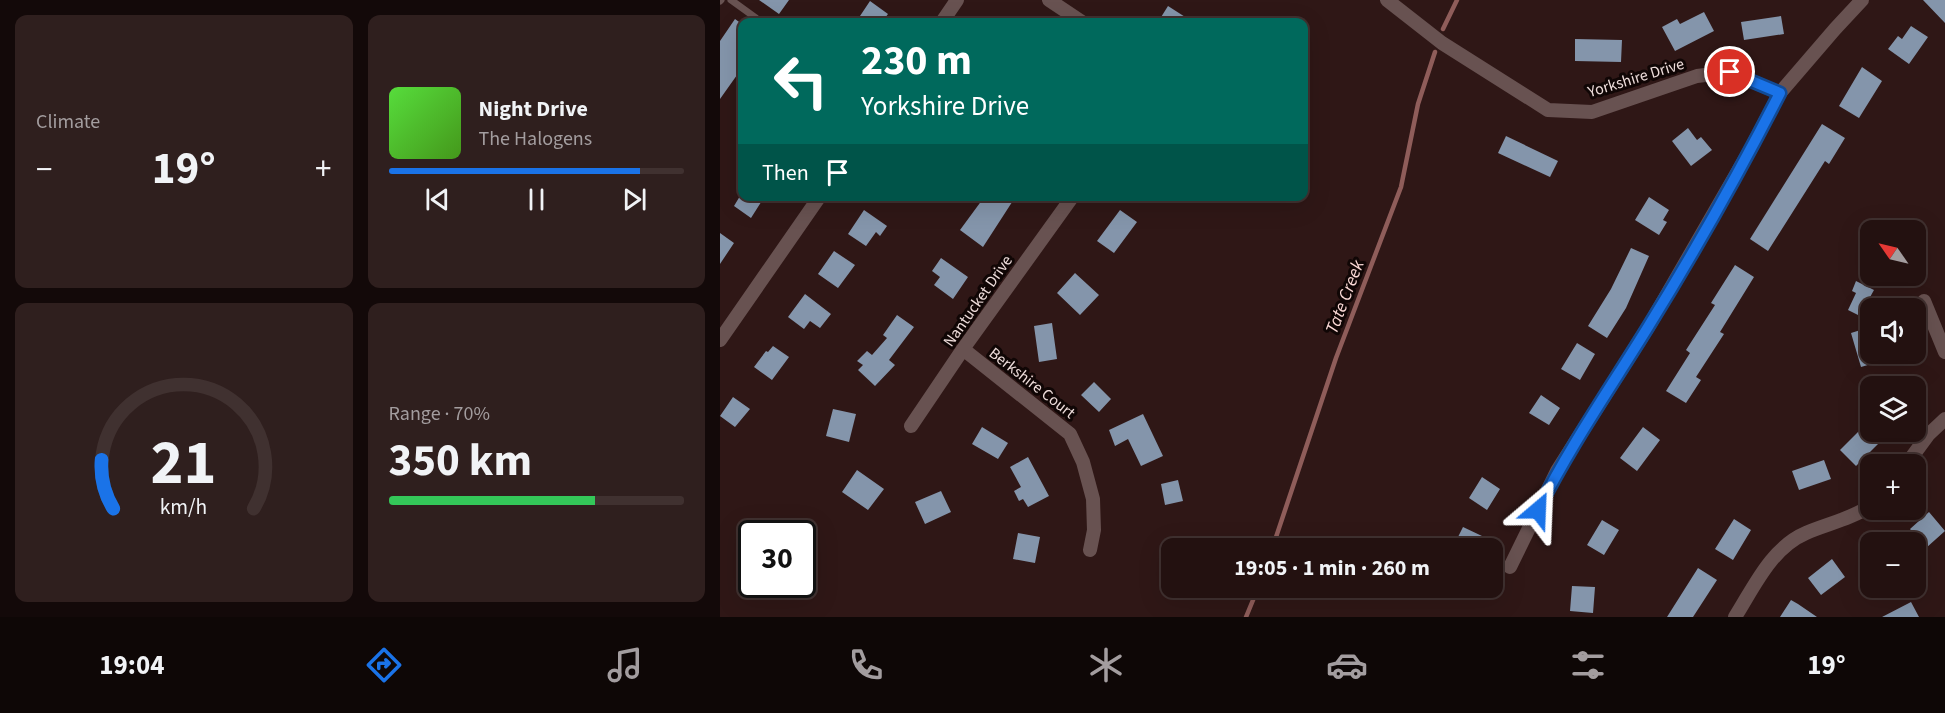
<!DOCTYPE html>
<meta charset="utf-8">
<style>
body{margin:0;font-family:"Source Sans 3",sans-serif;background:#2f1f1e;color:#f1f3f6;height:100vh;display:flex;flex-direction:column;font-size:22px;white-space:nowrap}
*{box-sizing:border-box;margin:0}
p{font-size:20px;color:#a39d9f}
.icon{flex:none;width:33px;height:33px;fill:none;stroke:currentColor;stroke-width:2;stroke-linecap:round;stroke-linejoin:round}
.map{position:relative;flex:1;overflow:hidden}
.drawer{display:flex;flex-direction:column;gap:15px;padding:15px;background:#130909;width:720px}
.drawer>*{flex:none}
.guide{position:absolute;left:18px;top:18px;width:570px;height:183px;border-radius:12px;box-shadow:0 6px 24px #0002,0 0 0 2px #403130;background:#00695c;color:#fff;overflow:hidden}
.needle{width:39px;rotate:304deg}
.tools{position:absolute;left:1140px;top:220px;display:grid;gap:12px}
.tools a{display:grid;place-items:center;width:66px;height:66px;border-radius:12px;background:#231110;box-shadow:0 6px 24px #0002,0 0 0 2px #403130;font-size:30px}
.speed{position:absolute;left:18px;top:520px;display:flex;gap:12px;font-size:30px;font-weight:700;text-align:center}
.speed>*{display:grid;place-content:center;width:78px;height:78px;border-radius:50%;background:#231110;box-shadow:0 6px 24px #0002,0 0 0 2px #403130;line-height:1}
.speed .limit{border:3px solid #111;border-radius:9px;background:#fff;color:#111}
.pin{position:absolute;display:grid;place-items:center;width:51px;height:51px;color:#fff;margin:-26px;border:3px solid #fff;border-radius:50%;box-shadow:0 2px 6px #0007}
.me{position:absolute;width:66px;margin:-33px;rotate:26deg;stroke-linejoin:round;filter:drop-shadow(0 0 4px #0008)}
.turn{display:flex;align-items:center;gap:21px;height:126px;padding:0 24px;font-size:27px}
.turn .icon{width:78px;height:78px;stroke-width:2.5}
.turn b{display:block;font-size:42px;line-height:51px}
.then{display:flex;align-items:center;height:57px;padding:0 24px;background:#0003;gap:12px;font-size:22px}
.big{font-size:45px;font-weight:700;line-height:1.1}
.drawer .card{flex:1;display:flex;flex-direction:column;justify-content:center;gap:9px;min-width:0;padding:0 21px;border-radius:12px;background:#2f1f1e}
.drawer .dial{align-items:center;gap:0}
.dial svg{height:156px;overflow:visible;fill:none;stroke:#403130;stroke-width:7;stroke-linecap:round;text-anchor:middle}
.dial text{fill:#f1f3f6;stroke:none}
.song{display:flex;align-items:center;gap:18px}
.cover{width:72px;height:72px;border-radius:9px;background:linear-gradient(135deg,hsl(110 70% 55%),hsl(100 70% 35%))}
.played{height:6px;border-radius:3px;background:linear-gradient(90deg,#1a73e8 85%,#403130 85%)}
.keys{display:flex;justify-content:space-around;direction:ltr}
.heat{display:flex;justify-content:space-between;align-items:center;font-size:33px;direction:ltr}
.charge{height:9px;border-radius:4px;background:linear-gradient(90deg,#34c759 70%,#403130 0)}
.drawer .tiles{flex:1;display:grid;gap:15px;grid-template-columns:repeat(2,1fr)}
.trip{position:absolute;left:441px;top:538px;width:342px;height:60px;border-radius:12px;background:#231110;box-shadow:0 6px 24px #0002,0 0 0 2px #403130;font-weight:700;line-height:60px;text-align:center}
.dock{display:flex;height:96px;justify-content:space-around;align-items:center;background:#0e0706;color:#a39d9f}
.dock .icon{width:42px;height:42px}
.dock .on{color:#1a73e8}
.dock b{font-size:27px;color:#f1f3f6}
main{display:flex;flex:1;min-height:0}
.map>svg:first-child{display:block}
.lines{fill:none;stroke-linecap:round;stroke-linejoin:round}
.stream{stroke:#8f5d5a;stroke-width:4.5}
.building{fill:#8495ab}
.service{stroke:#685251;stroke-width:7}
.minor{stroke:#685251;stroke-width:14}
.route-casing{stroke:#114b97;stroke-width:15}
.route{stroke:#1a73e8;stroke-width:10}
.labels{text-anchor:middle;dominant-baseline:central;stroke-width:6;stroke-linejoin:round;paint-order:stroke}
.street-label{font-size:16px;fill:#eddcda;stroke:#100605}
.water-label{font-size:18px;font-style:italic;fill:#fcdad7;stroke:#100605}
</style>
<main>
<section class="drawer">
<div class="tiles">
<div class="card"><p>Climate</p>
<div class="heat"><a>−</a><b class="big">19°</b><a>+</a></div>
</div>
<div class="card">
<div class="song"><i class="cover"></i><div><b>Night Drive</b><p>The Halogens</p></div></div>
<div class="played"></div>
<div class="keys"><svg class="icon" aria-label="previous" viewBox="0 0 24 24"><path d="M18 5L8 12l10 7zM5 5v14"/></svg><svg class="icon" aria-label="pause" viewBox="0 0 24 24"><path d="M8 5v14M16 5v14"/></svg><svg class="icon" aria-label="next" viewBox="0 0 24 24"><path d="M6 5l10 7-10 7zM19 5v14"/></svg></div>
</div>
<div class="card dial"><svg viewBox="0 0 100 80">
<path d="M14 69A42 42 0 1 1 86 69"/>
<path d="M14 69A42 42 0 0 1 8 44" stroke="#1a73e8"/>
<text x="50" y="56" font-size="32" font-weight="700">21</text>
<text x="50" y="72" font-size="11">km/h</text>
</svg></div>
<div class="card"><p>Range · 70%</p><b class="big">350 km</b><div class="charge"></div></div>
</div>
</section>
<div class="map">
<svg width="1225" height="617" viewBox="0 0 1225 617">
<rect width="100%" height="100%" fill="#2f1716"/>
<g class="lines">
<!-- stream -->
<path class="stream" d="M723 29 737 0
M552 549 616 358 681 187 698 104 715 52
M526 617 538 588"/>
</g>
<!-- building -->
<path class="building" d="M39 0H69L59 14Z
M1203 0H1225V23Z
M150 1 168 14 162 22H136Z
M448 6 473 22H438Z
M984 12 994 31 955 51 942 27 957 19 960 24Z
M1061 16 1064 34 1024 40 1021 22Z
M15 19 22 24V68L0 99V41Z
M1191 26 1208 37 1189 64 1168 49 1178 36 1182 39Z
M855 39 902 40 901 62 855 61Z
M1142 67 1162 81 1139 118 1119 106Z
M1102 124 1125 138 1109 164 1105 161 1048 251 1030 239Z
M968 128 977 140 981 137 992 150 971 166 952 141Z
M786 136 838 161 830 177 778 153Z
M20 196H45L31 218 14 206Z
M265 196H296L263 247 240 230Z
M929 197 949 210 943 220 947 222 939 235 915 220Z
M144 210 167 226 160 236 156 232 146 246 128 234Z
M400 210 417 222 394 253 377 241Z
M0 233 14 243 0 264Z
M911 248 929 256 906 308 887 338 868 326 891 289Z
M114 251 135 265 118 288 98 274Z
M221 258 248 277 233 299 214 285 220 277 212 271Z
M1015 265 1034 277 1000 332 1004 334 976 377 981 380 966 403 946 391 970 353 966 350 995 305 991 303Z
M355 273 379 295 360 315 337 293Z
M1136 281 1154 290 1149 299 1155 303 1150 309V321L1128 310 1136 293 1132 291Z
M85 294 111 314 100 328 90 321 84 329 68 317Z
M177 315 194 327 169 360 175 365 155 386 138 370 143 365 137 361 147 351 152 355 167 338 163 335Z
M332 323 337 359 319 362 314 326Z
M1150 327V354H1175V357L1141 367 1131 333Z
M857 343 875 354 860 380 841 369Z
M53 346 69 357 52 380 34 367 46 351 48 352Z
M374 382 391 399 379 412 361 395Z
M821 395 840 408 829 425 809 413Z
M13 397 30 409 15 427 0 416Z
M113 409 136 414 129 442 106 436Z
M423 414 443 456 421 466 408 439 395 446 389 430Z
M262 427 288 443 278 459 252 444Z
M923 427 940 440 917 471 900 458Z
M1143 427 1159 443 1136 466 1120 450Z
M308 457 329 496 308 507 303 499 299 501 294 491 301 487 290 467Z
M1104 460 1111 479 1079 490 1072 471Z
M137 470 164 489 148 510 122 492Z
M762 477 780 489 767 510 749 498Z
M458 480 463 501 445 505 441 484Z
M221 491 231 512 205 524 195 502Z
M1209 512 1225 531 1206 548 1190 529Z
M1014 519 1031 530 1013 560 995 549Z
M882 520 899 530 884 555 867 545Z
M743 527 762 536 756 549H732Z
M298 533 320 537 315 563 293 559Z
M1112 559 1125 577 1101 595 1088 578Z
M978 568 997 580 973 617H947Z
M852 586 875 587 873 613 850 611Z
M1071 600 1078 604 1097 617H1060Z
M1191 602 1199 617H1162Z"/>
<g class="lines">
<!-- service -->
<path class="service" d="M11 0 36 18
M0 1 1 0"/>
<!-- minor -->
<path class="minor" d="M329 0 362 22
M667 0 722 43 828 110 872 112 977 76 1010 72 1060 93
M222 22 237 0
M1204 301 1225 352
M0 340 100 196
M243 349 350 434 363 462 373 499 374 530 370 550
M191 426 243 349 353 196
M1186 465 1208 435 1225 419
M790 567 837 471 930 324 1029 152 1060 93 1115 29 1142 0
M1015 617C1034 587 1051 548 1086 533 1107 524 1131 519 1150 506"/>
</g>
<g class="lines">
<!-- route casing -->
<g class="route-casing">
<path id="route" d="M818 510C850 446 891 387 928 327 975 251 1019 173 1060 93L1010 72"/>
</g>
<!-- route -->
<use href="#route" class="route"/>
</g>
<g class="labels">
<!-- street labels -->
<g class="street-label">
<text transform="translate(916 78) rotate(-17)">Yorkshire Drive</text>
<text transform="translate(258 301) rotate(-55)">Nantucket Drive</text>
<text transform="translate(312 383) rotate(38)">Berkshire Court</text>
</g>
<!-- water labels -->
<g class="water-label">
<text transform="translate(625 297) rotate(-69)">Tate Creek</text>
</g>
</g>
</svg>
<div class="tools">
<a><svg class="needle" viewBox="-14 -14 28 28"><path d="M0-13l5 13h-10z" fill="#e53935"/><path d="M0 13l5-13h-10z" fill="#a39d9f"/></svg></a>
<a><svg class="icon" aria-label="sound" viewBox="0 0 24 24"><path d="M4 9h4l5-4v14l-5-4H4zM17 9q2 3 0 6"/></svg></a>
<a><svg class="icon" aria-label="layers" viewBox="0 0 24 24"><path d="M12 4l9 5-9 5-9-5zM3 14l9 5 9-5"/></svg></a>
<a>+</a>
<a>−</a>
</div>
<div class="speed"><div class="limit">30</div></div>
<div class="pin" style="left:1010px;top:72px;background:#d93025"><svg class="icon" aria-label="arrive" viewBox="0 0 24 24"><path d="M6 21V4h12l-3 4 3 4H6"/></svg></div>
<svg class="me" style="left:818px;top:510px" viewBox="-20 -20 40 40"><path d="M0-17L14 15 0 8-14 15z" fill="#1a73e8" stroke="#fff" stroke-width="4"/></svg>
<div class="trip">19:05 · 1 min · 260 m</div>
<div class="guide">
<div class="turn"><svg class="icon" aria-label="left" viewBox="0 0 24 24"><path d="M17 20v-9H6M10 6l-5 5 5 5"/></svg><div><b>230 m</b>Yorkshire Drive</div></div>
<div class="then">Then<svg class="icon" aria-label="arrive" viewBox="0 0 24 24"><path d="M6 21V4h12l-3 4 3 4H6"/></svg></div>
</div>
</div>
</main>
<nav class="dock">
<b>19:04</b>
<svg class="icon on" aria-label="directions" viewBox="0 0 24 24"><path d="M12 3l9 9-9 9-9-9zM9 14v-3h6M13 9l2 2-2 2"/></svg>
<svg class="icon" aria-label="music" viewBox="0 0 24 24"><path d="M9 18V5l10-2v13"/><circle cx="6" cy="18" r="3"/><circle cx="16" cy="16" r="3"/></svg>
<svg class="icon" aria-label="phone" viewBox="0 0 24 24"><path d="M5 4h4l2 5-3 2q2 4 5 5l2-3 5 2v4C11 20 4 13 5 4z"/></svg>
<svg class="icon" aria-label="climate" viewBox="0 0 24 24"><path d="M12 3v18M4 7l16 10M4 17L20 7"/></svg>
<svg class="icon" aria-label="car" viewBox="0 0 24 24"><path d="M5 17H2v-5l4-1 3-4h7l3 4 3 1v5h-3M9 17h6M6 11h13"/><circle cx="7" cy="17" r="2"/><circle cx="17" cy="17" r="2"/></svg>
<svg class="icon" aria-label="filters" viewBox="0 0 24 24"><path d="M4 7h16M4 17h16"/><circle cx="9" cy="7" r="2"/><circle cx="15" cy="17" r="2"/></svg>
<b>19°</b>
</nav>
